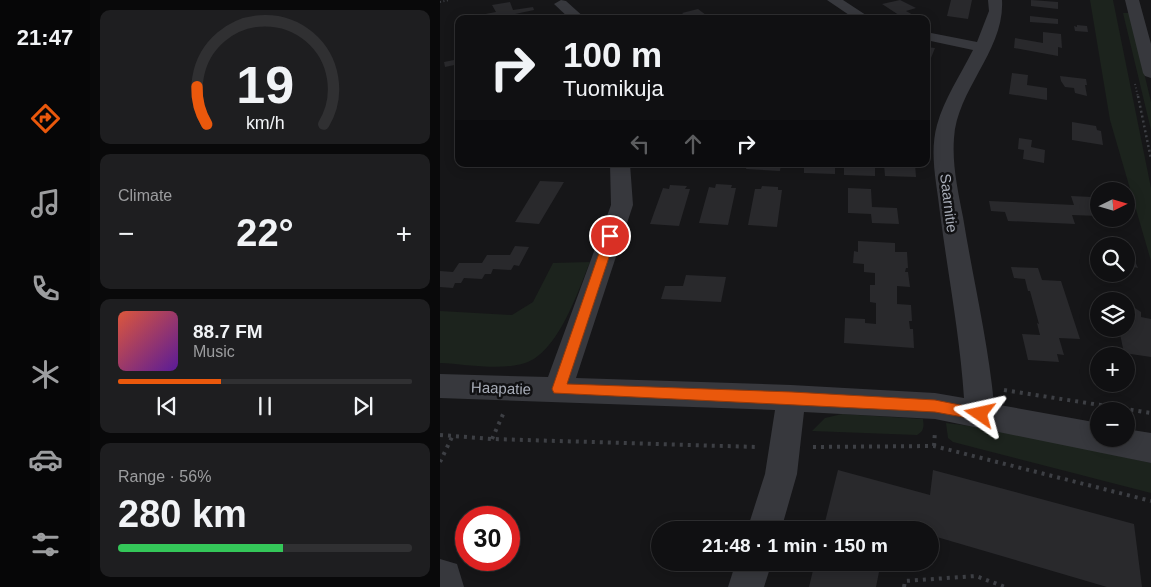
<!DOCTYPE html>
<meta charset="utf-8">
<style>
body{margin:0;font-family:Arial,sans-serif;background:#1e1e20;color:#f1f3f6;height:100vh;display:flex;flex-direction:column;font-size:19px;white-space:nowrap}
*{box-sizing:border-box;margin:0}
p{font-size:16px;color:#9c9d9f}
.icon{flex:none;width:28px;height:28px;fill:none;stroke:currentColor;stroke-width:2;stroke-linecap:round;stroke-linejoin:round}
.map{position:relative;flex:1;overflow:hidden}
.panel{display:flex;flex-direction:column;gap:10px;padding:10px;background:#09090a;width:350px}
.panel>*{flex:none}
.banner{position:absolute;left:15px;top:15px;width:475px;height:152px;border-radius:10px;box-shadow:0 2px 12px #0003,0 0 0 1px #303032;background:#101012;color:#f1f3f6;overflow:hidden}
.needle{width:32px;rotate:85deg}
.fabs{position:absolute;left:650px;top:182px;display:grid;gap:10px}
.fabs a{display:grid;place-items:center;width:45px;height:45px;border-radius:50%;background:#101012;box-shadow:0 2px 12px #0003,0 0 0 1px #303032;font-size:25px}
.speed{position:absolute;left:15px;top:506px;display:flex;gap:10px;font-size:25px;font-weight:700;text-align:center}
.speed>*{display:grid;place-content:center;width:65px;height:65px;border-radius:50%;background:#101012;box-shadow:0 2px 12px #0003,0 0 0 1px #303032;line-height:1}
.speed .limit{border:8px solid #d22;background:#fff;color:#111}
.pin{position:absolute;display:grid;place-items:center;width:42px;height:42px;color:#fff;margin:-21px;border:2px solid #fff;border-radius:50%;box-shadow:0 1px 5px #0007}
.me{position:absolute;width:55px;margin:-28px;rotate:281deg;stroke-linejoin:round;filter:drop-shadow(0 0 4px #0008)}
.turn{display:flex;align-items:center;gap:18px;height:105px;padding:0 25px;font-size:22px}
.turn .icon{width:65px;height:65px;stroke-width:2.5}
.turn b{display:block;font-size:35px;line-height:42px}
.lanes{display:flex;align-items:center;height:48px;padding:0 25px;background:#0003;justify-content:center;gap:25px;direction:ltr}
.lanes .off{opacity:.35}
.big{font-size:38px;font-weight:700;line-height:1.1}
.panel .tile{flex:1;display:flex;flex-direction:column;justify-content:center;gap:8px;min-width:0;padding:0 18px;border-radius:10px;background:#1e1e20}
.panel .dial{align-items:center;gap:0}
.dial svg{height:130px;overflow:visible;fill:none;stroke:#303032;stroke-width:7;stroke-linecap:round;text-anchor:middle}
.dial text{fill:#f1f3f6;stroke:none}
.song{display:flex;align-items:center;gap:15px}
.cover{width:60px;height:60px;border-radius:8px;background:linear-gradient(135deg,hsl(10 70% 55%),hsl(270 70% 35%))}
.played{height:5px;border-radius:2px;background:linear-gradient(90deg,#ea580c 35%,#303032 35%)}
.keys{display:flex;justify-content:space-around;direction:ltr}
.heat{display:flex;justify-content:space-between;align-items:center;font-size:28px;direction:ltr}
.charge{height:8px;border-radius:4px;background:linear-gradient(90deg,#34c759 56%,#303032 0)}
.trip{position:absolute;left:211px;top:521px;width:288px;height:50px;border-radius:25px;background:#101012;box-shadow:0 2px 12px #0003,0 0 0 1px #303032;font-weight:700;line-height:50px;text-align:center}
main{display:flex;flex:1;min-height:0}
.tabs{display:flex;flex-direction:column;width:90px;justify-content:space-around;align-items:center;background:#060607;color:#9c9d9f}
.tabs .icon{width:35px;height:35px}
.tabs .active{color:#ea580c}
.tabs b{font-size:22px;color:#f1f3f6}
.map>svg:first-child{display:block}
.green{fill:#1c231d}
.building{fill:#29292c}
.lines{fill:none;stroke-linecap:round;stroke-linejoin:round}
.path-far2{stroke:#3d3f44;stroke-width:2;stroke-dasharray:1 2.5;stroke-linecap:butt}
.path-far1{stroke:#3d3f44;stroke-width:2.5;stroke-dasharray:2 3;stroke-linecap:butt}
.path{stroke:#3d3f44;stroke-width:4;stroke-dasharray:3 5;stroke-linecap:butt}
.minor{fill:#37383d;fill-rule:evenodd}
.route{fill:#ea580c;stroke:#983908}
.labels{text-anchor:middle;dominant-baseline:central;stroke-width:5;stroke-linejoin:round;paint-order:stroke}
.street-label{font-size:15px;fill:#a8adb8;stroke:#111113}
</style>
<main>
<nav class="tabs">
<b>21:47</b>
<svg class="icon active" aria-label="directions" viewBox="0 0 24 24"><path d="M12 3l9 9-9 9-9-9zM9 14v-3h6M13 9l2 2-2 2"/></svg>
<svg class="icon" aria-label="music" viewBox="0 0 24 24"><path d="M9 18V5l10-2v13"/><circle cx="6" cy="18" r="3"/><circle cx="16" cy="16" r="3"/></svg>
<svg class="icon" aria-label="phone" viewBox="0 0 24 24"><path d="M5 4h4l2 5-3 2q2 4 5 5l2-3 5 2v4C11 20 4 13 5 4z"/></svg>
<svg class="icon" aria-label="climate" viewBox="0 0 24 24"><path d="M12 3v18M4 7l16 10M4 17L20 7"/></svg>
<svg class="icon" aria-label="car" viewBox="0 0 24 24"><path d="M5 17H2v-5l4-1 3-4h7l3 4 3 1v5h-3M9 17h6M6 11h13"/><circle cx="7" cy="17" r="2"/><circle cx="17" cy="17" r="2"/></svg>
<svg class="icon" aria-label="filters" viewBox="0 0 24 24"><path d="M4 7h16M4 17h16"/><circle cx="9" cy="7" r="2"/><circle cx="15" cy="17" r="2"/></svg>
</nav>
<section class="panel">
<div class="tile dial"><svg viewBox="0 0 100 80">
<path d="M14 69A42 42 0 1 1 86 69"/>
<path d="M14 69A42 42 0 0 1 8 46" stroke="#ea580c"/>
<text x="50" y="56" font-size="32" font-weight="700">19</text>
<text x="50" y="72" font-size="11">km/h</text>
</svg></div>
<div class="tile"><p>Climate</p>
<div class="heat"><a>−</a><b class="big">22°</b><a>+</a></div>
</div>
<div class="tile">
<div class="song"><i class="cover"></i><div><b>88.7 FM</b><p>Music</p></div></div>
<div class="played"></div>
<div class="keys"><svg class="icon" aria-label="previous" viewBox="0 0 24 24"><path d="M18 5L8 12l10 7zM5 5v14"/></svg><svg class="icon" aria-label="pause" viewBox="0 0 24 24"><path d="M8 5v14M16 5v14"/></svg><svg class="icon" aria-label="next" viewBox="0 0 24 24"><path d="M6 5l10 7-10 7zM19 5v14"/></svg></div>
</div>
<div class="tile"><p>Range · 56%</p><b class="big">280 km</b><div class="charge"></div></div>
</section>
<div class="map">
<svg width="711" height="587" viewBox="0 0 711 587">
<rect width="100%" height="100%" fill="#161618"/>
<!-- green -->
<path class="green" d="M650 0H673L711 188V261L670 120Z
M683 13H690L711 102V130Z
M150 262C138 291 118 353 85 363 61 371 25 364 0 363V311L72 315 93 302 113 263Z
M402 414 483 419C484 427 484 431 477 435L372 431 385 418Z
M506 423 563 430 711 463V493L513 442 508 438Z"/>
<!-- building -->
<path class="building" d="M460 0 476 8 466 11 475 16 465 19 442 4Z
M511 0H532L528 19 507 16Z
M591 0 618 2V9L591 6Z
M70 2 73 10 93 7 94 10 51 19H41L40 15 56 12 52 5Z
M258 9 270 18 250 19 242 13Z
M590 16 618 19V24L590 22Z
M637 25 647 26 648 32 635 31 634 26 637 27Z
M603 32 621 34 622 48 618 47V56L574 48 575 38 603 43Z
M486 47 495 48 487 68H486Z
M19 59V64L5 67 4 62Z
M572 73 588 75 587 85 607 88V100L569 94Z
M620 76 646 79 647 85H645L647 96 635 93 634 88 625 87 621 81Z
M632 122 656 126 657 130 661 131 663 145 632 140Z
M579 138 592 140 591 147 605 150 604 163 583 159 584 150 578 149Z
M221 164H255L254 168 220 166Z
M307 164H341L340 171 306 169Z
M364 164H395V174L364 173Z
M404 164H435V176L404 175Z
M444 164H475L476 177 445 176Z
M100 181 124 182 99 224 75 222Z
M276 184 292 185 291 188H296L288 225 259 223 269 187 275 188Z
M230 185 247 186 245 189H250L239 226 210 224 223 188 229 189Z
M322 186 338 187V190H342L337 227 308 225 315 189H321Z
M408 188 431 189 432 207 457 208 459 224 432 223 431 214 408 213Z
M631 196 652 197 659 212V216L632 215 635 224 568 221 565 212 551 211 549 201 634 205Z
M418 241 455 243V252H467L468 268H466L465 272H468L470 287 457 286V304L471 305 472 321H469L470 329H473L474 348 404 343 405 318 425 319V323L436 324V303L430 302V285H435V273L424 272V264L413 263 414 251 418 252Z
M75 246 89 247 79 266 74 265 71 270 53 269 51 274H45L42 279 24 278 21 283H15L13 288 0 287V271L13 272 19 263H42L47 255H70Z
M686 257H693L698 268 686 265Z
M571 267 598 268 602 280 621 281 640 339 619 338 624 355 617 354 619 362 588 360 582 334 600 335 597 323 599 324 590 291H588L585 279 574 278Z
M246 275 286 277 281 302 221 299 225 286H243Z
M689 308H695L701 312V317L711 319V357L684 353 679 329H686V309Z
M398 470 490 495 493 470 694 524 702 587H667L490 535V530H383Z
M375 562H441L436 587H369Z"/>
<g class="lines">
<!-- path-far2 -->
<path class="path-far2" d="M0 2 9 0
M695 84 698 97"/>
<!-- path-far1 -->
<path class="path-far1" d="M698 96 711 159"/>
<!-- path -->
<path class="path" d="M564 390 711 413
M0 435 52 439 317 447
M52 439 64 412
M494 446 495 431
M373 447 494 446 711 501
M0 462 12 437
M464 587 465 581 536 576 565 587"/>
<!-- minor -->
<path class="minor" d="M121 0 126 1 146 19H130L114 4Z
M387 0H403L432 19H415Z
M548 0H562C565 50 517 89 514 138 512 165 518 191 523 217 533 279 548 341 554 404L659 423V439H686V429L711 433V463L495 419 364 412 357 474 341 530H307L325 474 335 410 0 398V374L108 377 171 205 170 164H190L193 205 136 378 351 385 495 393 524 398C520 336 508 275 500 213 497 184 489 154 497 125 504 99 521 74 533 50L486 40V32L537 42 549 11Z
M685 0H699L711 44V78L705 76 703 73Z
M0 559 17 564 24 587H0Z
M296 562H332L324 587H288Z"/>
</g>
<!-- route -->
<path class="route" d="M170 233 176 236 127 384 352 392 495 400 545 410 547 414 545 419 540 420 495 412 477 411 114 393 112 389 165 236Z"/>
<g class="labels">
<!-- street labels -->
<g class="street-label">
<text transform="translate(509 203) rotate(83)">Saarnitie</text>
<text transform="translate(61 388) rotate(2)">Haapatie</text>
</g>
</g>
</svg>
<div class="fabs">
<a><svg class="needle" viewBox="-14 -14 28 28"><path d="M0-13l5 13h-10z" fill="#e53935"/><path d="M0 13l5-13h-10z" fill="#9c9d9f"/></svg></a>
<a><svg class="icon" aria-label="search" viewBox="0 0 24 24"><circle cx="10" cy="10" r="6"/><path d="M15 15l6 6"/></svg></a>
<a><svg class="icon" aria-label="layers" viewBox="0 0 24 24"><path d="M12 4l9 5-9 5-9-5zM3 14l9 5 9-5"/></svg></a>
<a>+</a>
<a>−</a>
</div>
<div class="speed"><div class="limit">30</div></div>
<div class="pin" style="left:170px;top:236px;background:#d93025"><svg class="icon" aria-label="arrive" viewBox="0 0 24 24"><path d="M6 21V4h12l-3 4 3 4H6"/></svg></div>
<svg class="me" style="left:540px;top:414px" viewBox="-20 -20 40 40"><path d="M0-17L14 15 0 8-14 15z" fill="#ea580c" stroke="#fff" stroke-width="4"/></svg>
<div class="trip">21:48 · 1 min · 150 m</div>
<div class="banner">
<div class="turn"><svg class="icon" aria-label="right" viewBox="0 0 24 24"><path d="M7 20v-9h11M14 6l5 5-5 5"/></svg><div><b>100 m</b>Tuomikuja</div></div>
<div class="lanes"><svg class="icon off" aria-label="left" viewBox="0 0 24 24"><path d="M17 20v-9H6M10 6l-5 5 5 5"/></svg><svg class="icon off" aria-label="ahead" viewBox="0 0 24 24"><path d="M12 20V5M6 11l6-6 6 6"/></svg><svg class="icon" aria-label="right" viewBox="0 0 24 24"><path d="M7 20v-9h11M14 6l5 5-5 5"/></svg></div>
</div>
</div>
</main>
